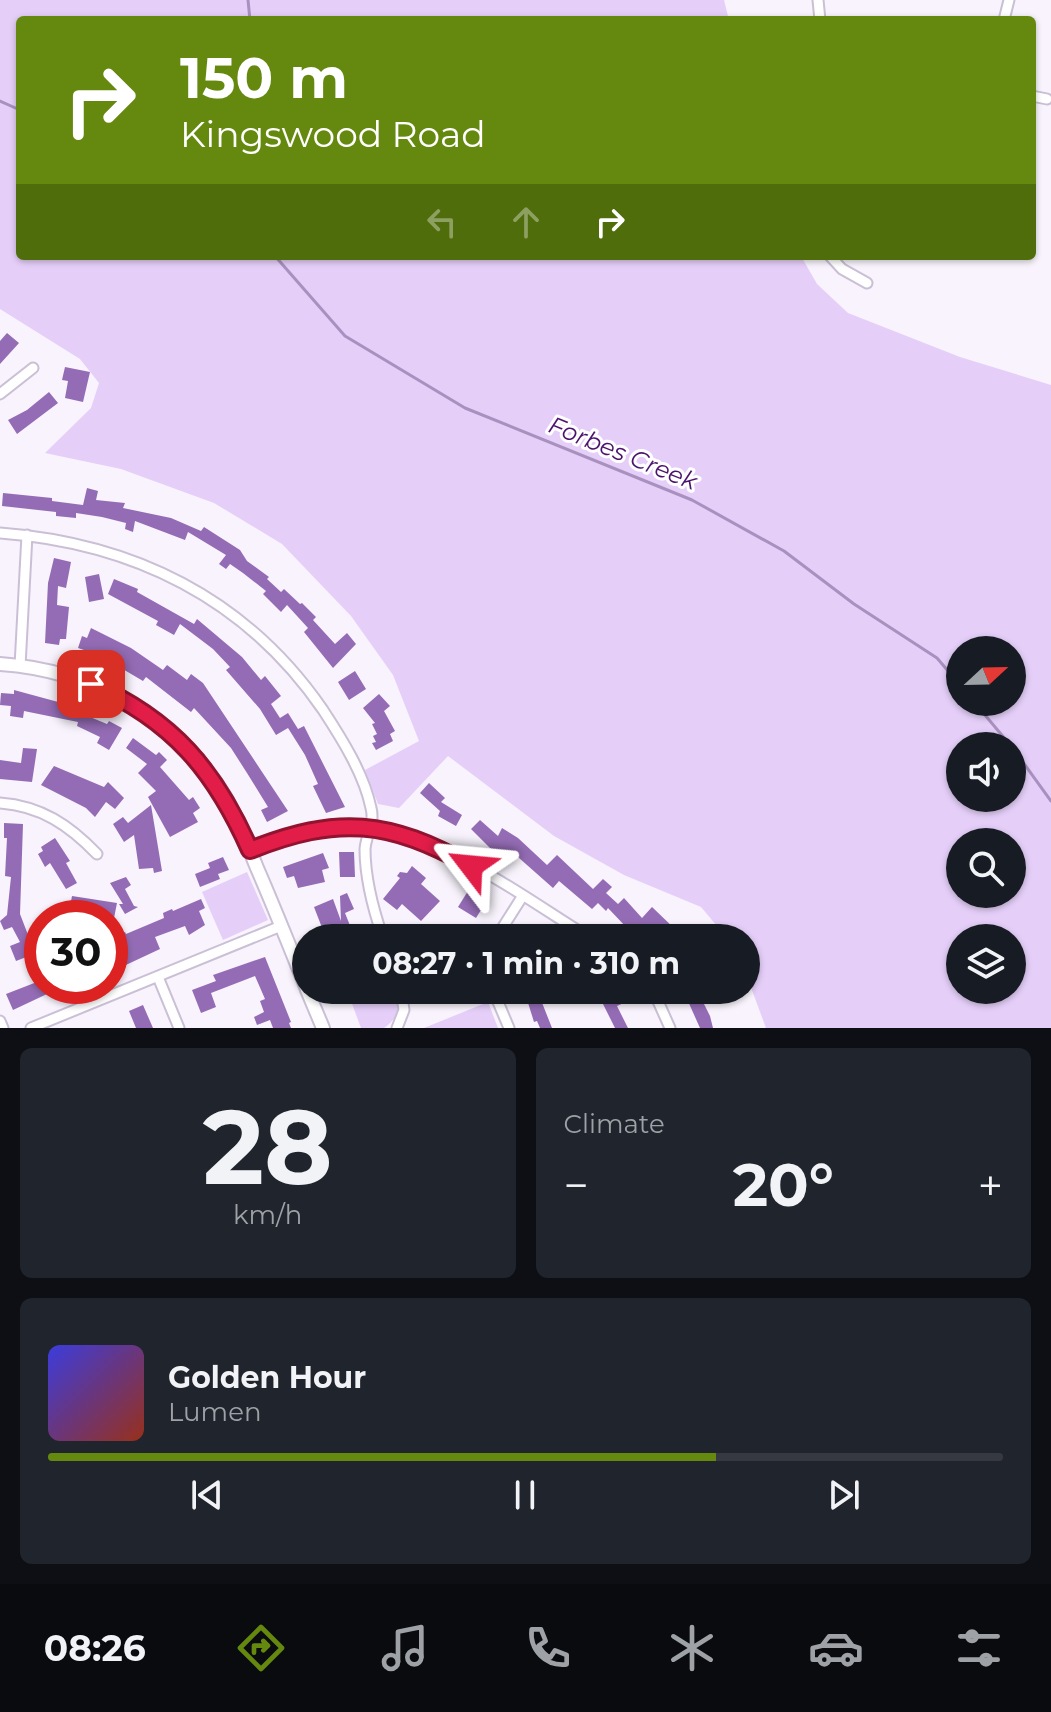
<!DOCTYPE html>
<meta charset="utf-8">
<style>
body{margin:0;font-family:Montserrat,sans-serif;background:#20242c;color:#f1f3f6;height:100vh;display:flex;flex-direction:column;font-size:30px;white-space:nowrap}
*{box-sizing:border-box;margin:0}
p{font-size:26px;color:#9ea1a6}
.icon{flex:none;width:44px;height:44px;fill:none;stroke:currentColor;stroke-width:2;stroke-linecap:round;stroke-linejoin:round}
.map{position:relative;height:1028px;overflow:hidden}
.details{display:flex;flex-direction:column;gap:20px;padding:20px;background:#0d0f14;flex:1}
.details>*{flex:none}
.guide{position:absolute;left:16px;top:16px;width:1020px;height:244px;border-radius:8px;box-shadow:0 2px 6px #0004;background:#65890f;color:#fff;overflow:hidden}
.needle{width:52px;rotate:68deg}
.fabs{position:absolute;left:946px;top:636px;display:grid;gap:16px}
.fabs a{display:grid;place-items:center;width:80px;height:80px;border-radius:50%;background:#171b24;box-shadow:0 2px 6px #0004;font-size:40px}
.speed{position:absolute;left:24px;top:900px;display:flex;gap:16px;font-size:40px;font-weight:700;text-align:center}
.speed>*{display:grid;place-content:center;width:104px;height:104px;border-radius:50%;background:#171b24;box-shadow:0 2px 6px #0004;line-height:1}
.speed .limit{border:12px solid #d22;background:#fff;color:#111}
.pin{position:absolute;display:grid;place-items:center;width:68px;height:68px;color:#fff;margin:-34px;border-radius:16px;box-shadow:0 4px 12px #0006}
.me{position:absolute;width:88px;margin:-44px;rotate:299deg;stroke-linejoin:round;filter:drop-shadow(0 0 6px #0008)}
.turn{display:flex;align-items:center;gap:28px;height:168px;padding:0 32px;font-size:36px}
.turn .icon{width:104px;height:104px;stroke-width:2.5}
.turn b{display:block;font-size:56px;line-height:68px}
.lanes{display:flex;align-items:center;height:76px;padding:0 32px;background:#0003;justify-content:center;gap:40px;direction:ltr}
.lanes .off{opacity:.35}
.big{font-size:60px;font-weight:700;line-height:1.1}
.details .tile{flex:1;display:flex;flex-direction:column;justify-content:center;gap:12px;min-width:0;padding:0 28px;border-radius:12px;background:#20242c}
.details .dial{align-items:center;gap:0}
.dial b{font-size:104px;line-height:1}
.song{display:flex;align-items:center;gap:24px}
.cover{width:96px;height:96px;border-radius:12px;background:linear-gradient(135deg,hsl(240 70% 55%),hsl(10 70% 35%))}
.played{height:8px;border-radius:4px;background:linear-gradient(90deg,#65890f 70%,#363941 70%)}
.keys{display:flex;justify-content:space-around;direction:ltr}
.heat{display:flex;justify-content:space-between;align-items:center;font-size:44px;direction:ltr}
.details .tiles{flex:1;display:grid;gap:20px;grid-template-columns:1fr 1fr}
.tile:last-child{grid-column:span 2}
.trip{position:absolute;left:292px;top:924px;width:468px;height:80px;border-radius:40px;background:#171b24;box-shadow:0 2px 6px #0004;font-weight:700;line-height:80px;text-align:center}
.tab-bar{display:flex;height:128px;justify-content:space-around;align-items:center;background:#090b0e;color:#9ea1a6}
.tab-bar .icon{width:56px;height:56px}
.tab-bar .current{color:#65890f}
.tab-bar b{font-size:36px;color:#f1f3f6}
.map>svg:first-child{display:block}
.green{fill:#e5cff9;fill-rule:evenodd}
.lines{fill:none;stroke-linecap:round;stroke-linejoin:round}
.stream{stroke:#a991bf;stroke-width:3}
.building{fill:#946cb5}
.minor-casing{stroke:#cabfd5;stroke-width:13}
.tertiary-casing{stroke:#cabfd5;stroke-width:16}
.minor{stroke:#fff;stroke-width:9}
.tertiary{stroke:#fff;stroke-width:12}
.route-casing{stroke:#92132f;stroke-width:20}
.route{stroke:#e11d48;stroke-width:14}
.labels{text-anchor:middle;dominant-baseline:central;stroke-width:6;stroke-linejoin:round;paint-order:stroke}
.water-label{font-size:24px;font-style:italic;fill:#4b136d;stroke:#fff}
</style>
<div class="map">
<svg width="1051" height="1028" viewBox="0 0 1051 1028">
<rect width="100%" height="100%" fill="#f8f3fc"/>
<!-- green -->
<path class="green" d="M0 0H724L729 20H20V256H801L817 284 848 313 960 357 1051 385V1028H766L746 974V938H727L701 907 624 875 554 836 448 756 399 808 378 804 365 770 419 741 393 675 351 616 282 544 214 503 121 469 45 453 91 408 99 383 80 359 0 309ZM960 650H1012V702H960ZM960 746H1012V798H960ZM960 842H1012V894H960ZM960 938H1012V990H960Z
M247 872 268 920 223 940 202 892Z
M375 990H395C400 1006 399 1018 384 1028H361L351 1001Z
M488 1002 498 1028H424Z"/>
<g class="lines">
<!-- stream -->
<path class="stream" d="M248 0 250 20
M0 101 20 110
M275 256 345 336 465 408 692 500 784 551 854 604 937 658 960 685
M974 702 1011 746
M1012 747 1051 801"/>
</g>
<!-- building -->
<path class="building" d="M7 333 19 343 0 364V341Z
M65 367 90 372 83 402 65 398 68 381 62 380Z
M49 392 58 403 17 434 8 420 27 410Z
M87 488 98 491 96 500 125 503 123 508 171 518 201 531 204 527 240 550 247 561 269 577 267 579 281 592 284 589 300 604 302 603 316 617 313 620 335 644 347 633 356 644 333 668 304 632 308 628 287 605 281 612 263 594 266 591 243 573 230 564 226 569 219 564 226 555 188 532 185 540 135 521 133 532 125 529 126 523 102 517 76 513V518L56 516V512L2 506 3 493 52 498V501L83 505Z
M54 558 71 562 66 588 58 586 57 605 69 607 66 639H60L59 645 45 643 48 583Z
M99 574 104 599 89 602 85 577Z
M114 579 138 589 137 592 194 624 197 619 242 657 261 680 265 676 281 696 271 704 280 718 288 713 298 729 304 726 345 807 326 813 313 786 318 784 305 755 288 728 276 735 260 709 226 670 230 667 213 649 180 624 174 635 156 625 158 621 108 594Z
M91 628 131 648 163 670 167 665 187 680 191 674 203 683 288 811 267 822 261 810 268 807 247 773 231 748 194 708 191 712 146 677 143 681 99 655 78 648 82 636 87 638Z
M355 671 366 689 349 700 338 682Z
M14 690 84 709 92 712 90 717 107 724 109 721 122 728 109 750 97 743 100 737 77 726 78 722 24 711 23 718 10 716 11 706 0 705 1 693 14 694Z
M379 694 390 706 384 711 395 731 390 734 393 741 376 750 372 743 376 742 373 736 377 734 372 724 375 723 363 708Z
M133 738 156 755 159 752 167 760 160 767 189 800 193 797 200 808 193 813 198 822 170 837 148 797 156 791 138 773 147 764 126 748Z
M23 748 37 749 32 782 0 779V760L21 763Z
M54 766 104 787 108 782 124 798 115 809 106 802 95 817 86 808 41 785Z
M429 783 445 798 441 802 462 815 456 826 438 816 440 811 420 793Z
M151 805 162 871 154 873 153 868 139 869 134 835 124 842 113 824 123 817 128 823Z
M480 820 498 836 502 828 518 838 547 865 557 855 593 889 603 879 612 887 606 893 618 904 624 898 642 918 652 907 676 930 679 928 685 938H663L667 936 664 931 657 938H645L631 924 627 928 608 908 606 911 598 903 592 909 559 881 553 888 510 850 506 857 490 848 471 829Z
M4 823 23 824 20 914 30 940 42 935V951L16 961 10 946 20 942 12 927 4 930 0 921 7 915 11 877 5 876 7 838H4Z
M55 838 70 861 66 863 77 883 66 889 50 863 45 867 38 854 43 851 41 847Z
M339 852H354L355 877H340Z
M323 853 329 868 322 870 325 882 298 888 294 876 287 878 283 867Z
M223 857 229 870 218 874 220 879 200 887 195 874 210 868 208 863Z
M412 866 426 878 421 884 440 901 421 921 402 904 397 910 383 899 400 878 397 876 400 872 407 873Z
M126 877 131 885 125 889 134 906 138 907 125 914 119 904H123L110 883Z
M468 891 486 902 476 918 458 907Z
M347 893 354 909 345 913 355 938H326L314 907 333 899 341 921 340 896Z
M72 896 117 903 114 918 68 917Z
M201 899 205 908 199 911 205 925 189 935 185 926 155 937 160 949 113 971 110 963V938L125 932 126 934 164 918 163 913 172 909 173 911Z
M265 957 291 1022 289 1023 291 1028H273L270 1020 257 1025 254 1017 264 1012 260 1001 265 999 255 976 211 993 216 1007 201 1013 192 990 216 981 213 975Z
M42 980V986H64L13 1010 6 994Z
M524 990H537L552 1028H540L537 1021 534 1022Z
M596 990H622L628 1001 617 1006 628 1028H615Z
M699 994 710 1016 713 1028H700L687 999Z
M143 1005 153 1028H136L129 1011Z"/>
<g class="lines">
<!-- minor casing -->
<g class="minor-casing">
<path id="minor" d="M818 0 820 20
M1004 20 1009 0
M1032 96 1047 99
M830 256 842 269 867 283
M0 394 33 368
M0 533C133 543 246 598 323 710 342 739 364 774 371 808 375 823 366 835 365 849 365 880 373 909 383 938
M20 666 27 535
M0 803C41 806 69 825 97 854
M250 850C278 839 307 829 338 827 425 821 518 894 590 938
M496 938 522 897
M158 977 179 1028
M493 990 509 1028
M653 990 670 1028
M0 1021 3 1028
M31 1028 281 926
M397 1028 404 1010 401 990"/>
</g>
<!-- tertiary casing -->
<g class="tertiary-casing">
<path id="tertiary" d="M0 664C91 670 176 717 224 795 238 818 247 844 257 868 274 907 290 947 306 987
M307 990 323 1028"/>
</g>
<!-- minor -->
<use href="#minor" class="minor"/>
<!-- tertiary -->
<use href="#tertiary" class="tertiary"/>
</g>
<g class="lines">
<!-- route casing -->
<g class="route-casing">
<path id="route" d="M91 684C173 720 215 771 250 850 338 815 389 820 471 866"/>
</g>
<!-- route -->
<use href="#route" class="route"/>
</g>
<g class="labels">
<!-- water labels -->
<g class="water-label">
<text transform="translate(623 453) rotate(22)">Forbes Creek</text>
</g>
</g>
</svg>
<div class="fabs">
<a><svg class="needle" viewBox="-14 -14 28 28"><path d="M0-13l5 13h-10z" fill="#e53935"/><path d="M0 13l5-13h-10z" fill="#9ea1a6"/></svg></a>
<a><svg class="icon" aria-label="sound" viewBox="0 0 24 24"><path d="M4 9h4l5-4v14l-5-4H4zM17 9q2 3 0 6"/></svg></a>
<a><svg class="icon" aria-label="search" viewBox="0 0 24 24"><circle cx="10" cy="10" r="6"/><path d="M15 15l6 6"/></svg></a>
<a><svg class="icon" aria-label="layers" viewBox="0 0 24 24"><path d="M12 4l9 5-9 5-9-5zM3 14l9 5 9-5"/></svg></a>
</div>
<div class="speed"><div class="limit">30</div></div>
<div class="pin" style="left:91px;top:684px;background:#d93025"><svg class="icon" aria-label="arrive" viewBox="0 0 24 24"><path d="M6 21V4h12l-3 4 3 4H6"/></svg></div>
<svg class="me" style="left:471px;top:866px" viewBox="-20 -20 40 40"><path d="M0-17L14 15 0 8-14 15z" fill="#e11d48" stroke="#fff" stroke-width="4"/></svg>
<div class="trip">08:27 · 1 min · 310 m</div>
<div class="guide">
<div class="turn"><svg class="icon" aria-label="right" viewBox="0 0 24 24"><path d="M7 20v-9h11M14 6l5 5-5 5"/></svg><div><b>150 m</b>Kingswood Road</div></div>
<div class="lanes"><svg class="icon off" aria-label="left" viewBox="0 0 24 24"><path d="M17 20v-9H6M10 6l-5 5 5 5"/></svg><svg class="icon off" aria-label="ahead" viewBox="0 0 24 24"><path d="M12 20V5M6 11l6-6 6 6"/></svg><svg class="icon" aria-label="right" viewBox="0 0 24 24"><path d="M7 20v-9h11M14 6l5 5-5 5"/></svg></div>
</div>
</div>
<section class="details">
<div class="tiles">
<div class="tile dial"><b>28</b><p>km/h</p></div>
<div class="tile"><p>Climate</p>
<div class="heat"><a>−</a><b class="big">20°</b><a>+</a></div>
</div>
<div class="tile">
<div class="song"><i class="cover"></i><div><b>Golden Hour</b><p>Lumen</p></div></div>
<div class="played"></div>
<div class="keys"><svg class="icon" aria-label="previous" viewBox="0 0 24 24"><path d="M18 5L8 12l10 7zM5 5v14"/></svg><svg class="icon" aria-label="pause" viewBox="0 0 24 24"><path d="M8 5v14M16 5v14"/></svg><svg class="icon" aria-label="next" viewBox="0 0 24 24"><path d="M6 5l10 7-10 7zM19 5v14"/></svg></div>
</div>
</div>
</section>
<nav class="tab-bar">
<b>08:26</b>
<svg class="icon current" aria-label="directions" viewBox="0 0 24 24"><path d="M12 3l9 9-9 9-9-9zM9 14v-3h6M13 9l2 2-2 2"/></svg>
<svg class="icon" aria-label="music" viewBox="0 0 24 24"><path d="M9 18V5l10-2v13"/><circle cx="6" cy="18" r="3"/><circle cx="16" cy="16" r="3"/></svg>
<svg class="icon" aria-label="phone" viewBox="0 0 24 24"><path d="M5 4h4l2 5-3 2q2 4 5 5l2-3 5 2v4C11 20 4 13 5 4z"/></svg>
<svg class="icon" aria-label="climate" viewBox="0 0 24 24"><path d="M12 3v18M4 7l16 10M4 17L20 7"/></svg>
<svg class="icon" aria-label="car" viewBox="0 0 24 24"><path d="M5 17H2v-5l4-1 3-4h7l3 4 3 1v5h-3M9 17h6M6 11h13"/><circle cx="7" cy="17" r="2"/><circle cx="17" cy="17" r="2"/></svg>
<svg class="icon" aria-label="filters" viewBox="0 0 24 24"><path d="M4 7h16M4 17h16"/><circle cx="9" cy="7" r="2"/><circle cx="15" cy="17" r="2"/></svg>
</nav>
